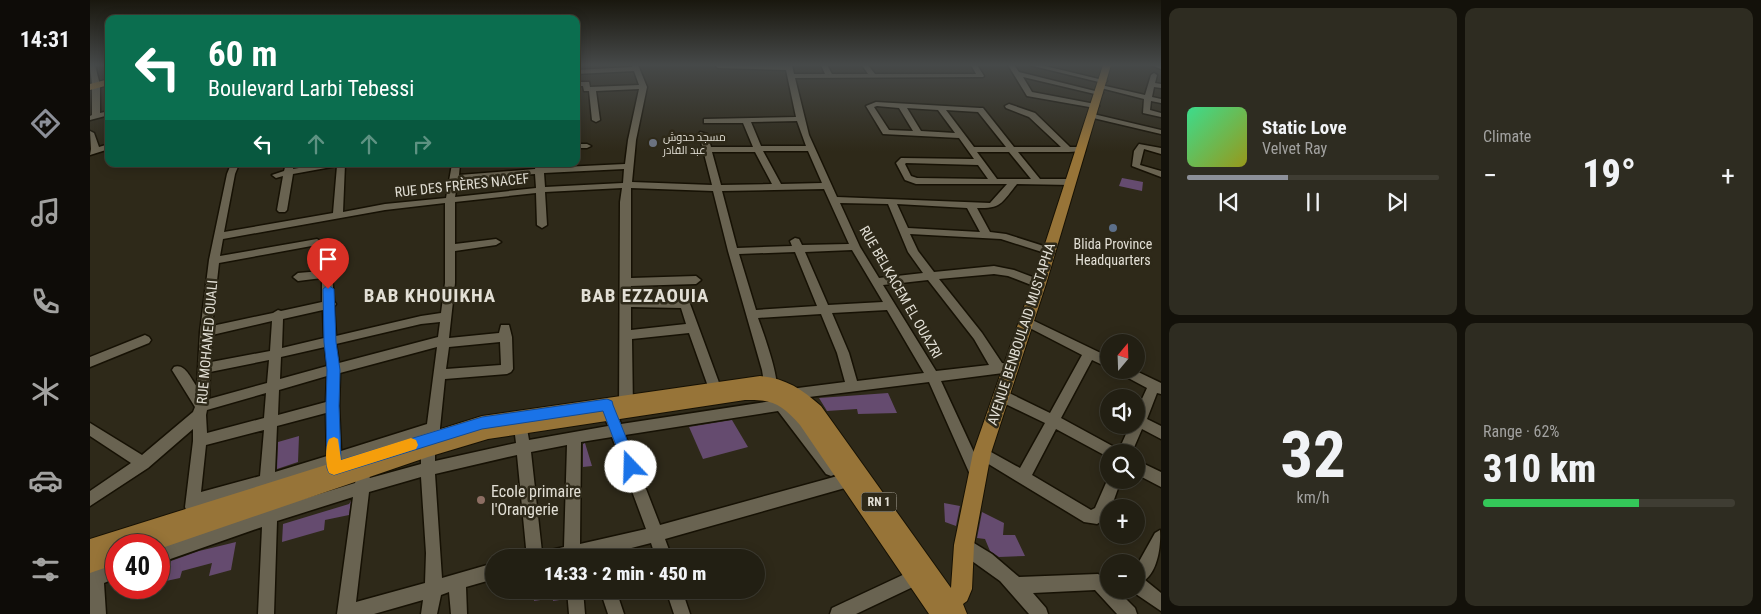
<!DOCTYPE html>
<meta charset="utf-8">
<style>
body{margin:0;font-family:"Roboto Condensed",Cairo,sans-serif;background:#2e2c21;color:#f1f3f6;height:100vh;display:flex;flex-direction:column;font-size:19px;white-space:nowrap}
*{box-sizing:border-box;margin:0}
p{font-size:16px;color:#a2a2a0}
.icon{flex:none;width:28px;height:28px;fill:none;stroke:currentColor;stroke-width:2;stroke-linecap:round;stroke-linejoin:round}
.map{position:relative;flex:1;overflow:hidden}
.panel{display:flex;flex-direction:column;gap:8px;padding:8px;background:#13110a;width:600px}
.panel>*{flex:none}
.top-card{position:absolute;left:15px;top:15px;width:475px;height:152px;border-radius:10px;box-shadow:0 2px 12px #0003,0 0 0 1px #3f3d33;background:#0b6e4f;color:#fff;overflow:hidden}
.needle{width:32px;rotate:19deg}
.buttons{position:absolute;left:1010px;top:334px;display:grid;gap:10px}
.buttons a{display:grid;place-items:center;width:45px;height:45px;border-radius:50%;background:#221f13;box-shadow:0 2px 12px #0003,0 0 0 1px #3f3d33;font-size:25px}
.speed{position:absolute;left:15px;top:534px;display:flex;gap:10px;font-size:25px;font-weight:700;text-align:center}
.speed>*{display:grid;place-content:center;width:65px;height:65px;border-radius:50%;background:#221f13;box-shadow:0 2px 12px #0003,0 0 0 1px #3f3d33;line-height:1}
.speed .limit{border:8px solid #d22;background:#fff;color:#111}
.pin{position:absolute;display:grid;place-items:center;width:42px;height:42px;color:#fff;margin:-51px -21px;border-radius:50% 50% 50% 0;rotate:-45deg;box-shadow:0 0 5px #0007}
.pin .icon{rotate:45deg}
.me{position:absolute;width:55px;margin:-28px;rotate:339deg;stroke-linejoin:round;filter:drop-shadow(0 0 4px #0008)}
.turn{display:flex;align-items:center;gap:18px;height:105px;padding:0 20px;font-size:22px}
.turn .icon{width:65px;height:65px;stroke-width:2.5}
.turn b{display:block;font-size:35px;line-height:42px}
.lanes{display:flex;align-items:center;height:48px;padding:0 20px;background:#0003;justify-content:center;gap:25px;direction:ltr}
.lanes .off{opacity:.35}
.big{font-size:38px;font-weight:800;line-height:1.1}
.panel .card{flex:1;display:flex;flex-direction:column;justify-content:center;gap:8px;min-width:0;padding:0 18px;border-radius:10px;background:#2e2c21}
.panel .dial{align-items:center;gap:0}
.dial b{font-size:65px;line-height:1}
.song{display:flex;align-items:center;gap:15px}
.cover{width:60px;height:60px;border-radius:8px;background:linear-gradient(135deg,hsl(150 70% 55%),hsl(60 70% 35%))}
.played{height:5px;border-radius:2px;background:linear-gradient(90deg,#8c9099 40%,#3f3d33 40%)}
.keys{display:flex;justify-content:space-around;direction:ltr}
.heat{display:flex;justify-content:space-between;align-items:center;font-size:28px;direction:ltr}
.charge{height:8px;border-radius:4px;background:linear-gradient(90deg,#34c759 62%,#3f3d33 0)}
.panel .tiles{flex:1;display:grid;gap:8px;grid-template-columns:repeat(2,1fr)}
.trip{position:absolute;left:395px;top:549px;width:280px;height:50px;border-radius:25px;background:#221f13;box-shadow:0 2px 12px #0003,0 0 0 1px #3f3d33;font-weight:800;line-height:50px;text-align:center}
main{display:flex;flex:1;min-height:0}
.menu{display:flex;flex-direction:column;width:90px;justify-content:space-around;align-items:center;background:#0e0c08;color:#a2a2a0}
.menu .icon{width:35px;height:35px}
.menu .selected{color:#8c9099}
.menu b{font-size:22px;color:#f1f3f6}
.map>svg:first-child{display:block}
.building{fill:#654b6f}
.lines{fill:none;stroke-linecap:round;stroke-linejoin:round}
.minor-casing{stroke:#161104;stroke-width:3}
.major-casing{stroke:#161104;stroke-width:2}
.minor{fill:#696351;fill-rule:evenodd}
.major{fill:#977438;fill-rule:evenodd}
.route{fill:#1a73e8;stroke:#114b97}
.slow{fill:#f59e0b}
.worship-dot{fill:#6b7280;stroke:#2e2919;stroke-width:2}
.service-dot{fill:#5c6f8a;stroke:#2e2919;stroke-width:2}
.education-dot{fill:#8d6e63;stroke:#2e2919;stroke-width:2}
.labels{text-anchor:middle;dominant-baseline:central;stroke-width:5;stroke-linejoin:round;paint-order:stroke}
.far-poi-label{font-size:11px;fill:#e2dfd5;stroke:#2e2919;text-anchor:start}
.shield{fill:#2e2919;stroke:#aca89d;stroke-width:1}
.shield-label{font-size:12px;font-weight:bold;fill:#e2dfd5}
.street-label{font-size:14px;fill:#e2dfd5;stroke:#2e2919}
.poi-label{font-size:14px;fill:#e2dfd5;stroke:#2e2919}
.near-poi-label{font-size:16px;fill:#e2dfd5;stroke:#2e2919;text-anchor:start}
.district-label{font-size:19px;font-weight:bold;letter-spacing:1px;fill:#e2dfd5;stroke:#2e2919}
</style>
<main>
<nav class="menu">
<b>14:31</b>
<svg class="icon selected" aria-label="directions" viewBox="0 0 24 24"><path d="M12 3l9 9-9 9-9-9zM9 14v-3h6M13 9l2 2-2 2"/></svg>
<svg class="icon" aria-label="music" viewBox="0 0 24 24"><path d="M9 18V5l10-2v13"/><circle cx="6" cy="18" r="3"/><circle cx="16" cy="16" r="3"/></svg>
<svg class="icon" aria-label="phone" viewBox="0 0 24 24"><path d="M5 4h4l2 5-3 2q2 4 5 5l2-3 5 2v4C11 20 4 13 5 4z"/></svg>
<svg class="icon" aria-label="climate" viewBox="0 0 24 24"><path d="M12 3v18M4 7l16 10M4 17L20 7"/></svg>
<svg class="icon" aria-label="car" viewBox="0 0 24 24"><path d="M5 17H2v-5l4-1 3-4h7l3 4 3 1v5h-3M9 17h6M6 11h13"/><circle cx="7" cy="17" r="2"/><circle cx="17" cy="17" r="2"/></svg>
<svg class="icon" aria-label="filters" viewBox="0 0 24 24"><path d="M4 7h16M4 17h16"/><circle cx="9" cy="7" r="2"/><circle cx="15" cy="17" r="2"/></svg>
</nav>
<div class="map">
<svg width="1071" height="614" viewBox="0 0 1071 614">
<rect width="100%" height="100%" fill="#2e2919"/>
<!-- building -->
<path class="building" d="M1032 178 1053 182 1052 191 1029 186Z
M798 393 807 413 768 414 767 409 737 411 729 398Z
M642 420 658 447 613 459 599 427Z
M209 436 208 462 187 469 188 442Z
M495 443 502 466 493 467V444Z
M261 501 259 515 235 520 234 530 192 542 193 524 259 504Z
M854 503 870 506 866 526 855 522Z
M892 512 914 523 913 535H925L935 556 909 557 900 551 895 539 887 538Z
M146 542 141 570 119 576 122 563 92 571 90 578 76 581 81 561 109 551Z
M444 590H475L476 599 463 601V598L444 601Z"/>
<g class="lines">
<!-- minor casing -->
<g class="minor-casing">
<path id="minor" d="M0 65H5L10 85V113L19 111V115L0 120V116L2 115V85Z
M542 65H548L557 87 546 140 542 182 622 185 609 134 610 132 617 134 621 147H663L653 123H614V119L706 117 696 70 628 68 625 65H702L704 74H735L731 65H737L742 74H778L772 65H778L785 74H886L881 65H887L894 76 893 77 705 78 719 135 747 197 900 203 917 184H826L815 180 806 163 811 158 884 159 869 138 793 134 776 106 786 102 890 108H893L924 147H971L939 117 916 108 915 106 919 104 945 113 980 147H995V151L979 152H928L950 179H981L985 182 981 185 927 184C912 202 912 209 887 208L900 232 916 234 963 249 964 251 963 253H955L911 239 820 234 828 251 844 272 904 266 924 270 953 281 954 284 949 288 918 276 904 274 849 279 892 333 912 363 925 364 927 367 925 370 921 372 851 381 894 474 892 479 887 481 882 479 839 382 711 398 700 406 746 464 748 469 746 474 741 476 736 474 688 411 535 435 570 525 762 472 767 474 769 479 767 484 762 486 575 539 582 558H566L561 543 502 558H437L427 455 345 474 352 578 404 563V579L376 587 377 614H361L359 592 351 595 347 614H331L333 600 284 614H247L263 497 187 521 184 614H168L172 527 69 563V547L172 512 170 490 110 506 107 512 102 514 97 512 95 507 103 441V429L58 468 0 506V491L41 463 0 436V423L52 455 103 412 105 407 82 370 84 367C95 363 101 379 107 387L110 332 119 260 137 174 141 164H149L145 174 134 232 243 213 247 166 203 174 197 210 195 212H189L187 210 193 176 186 178 182 175 194 171 196 164H204L203 169 232 164H255L253 212 295 204 356 198 362 164H370L369 175 445 169 446 164H452L453 168 535 164 538 140 549 89 506 91 510 120 506 122 502 120 499 91H494L493 86H486V82H499L500 87 549 85 544 71 486 74V70L542 67ZM787 106 809 108 823 131 799 130 784 107ZM817 108 848 110 865 133 831 131ZM856 110 888 112 916 147H884ZM707 121 716 146H671L661 122ZM673 151H718L732 183 691 184ZM622 152H665L682 184 631 185ZM887 152H919L941 179H907ZM816 163 888 165 898 179 827 178 821 176 815 164ZM534 169 533 183 455 187 454 173ZM445 174 446 188 365 197 368 180ZM532 188 530 202 529 411 531 415 536 417 541 415 543 411 542 339 599 333 620 392 625 393 630 392 631 388 599 301 541 299V286L606 284 611 280 606 276 541 278V188L623 191 638 251 672 370 676 395 681 396 686 395C692 383 673 332 668 318L731 314 747 353 755 382 708 388 688 400 531 424 523 403 518 402 513 403 511 407 518 426 439 440 436 423 431 421 426 423 424 427 426 443 345 461V452L349 450 351 446 350 428 355 379 417 374 421 372 423 369 422 337 419 325H411L409 333 359 338 365 283V251L406 245 411 242 406 239 365 244V202L446 193 447 225 452 228 457 225 455 192ZM734 189 759 244 712 245 709 239 705 238 700 241 702 246 647 248 632 191ZM355 203V283L351 313 331 316 246 336 244 307 246 304 244 301 241 260 236 257 231 260V271L208 273 203 277 208 281 232 278V302L191 311 188 310 183 313 122 326 129 263 227 245 232 242 227 239 130 256 133 239 295 210ZM750 203 798 204 818 252 833 273 789 278 770 247ZM807 204 877 208 890 232 818 228ZM762 250 793 302 738 305 715 252ZM705 252 727 306 666 310 649 254ZM838 280 884 339 899 365 846 371 793 285ZM541 307 591 308 596 324 541 330ZM233 310 234 338 192 348 193 319ZM797 310 834 373 767 381 759 353 742 313ZM182 321 180 351 121 362 122 335ZM350 322 348 337 249 363 246 344 331 324ZM410 342 411 365 356 369 359 347ZM235 347 237 366 190 379 191 357ZM347 347 337 424 251 451 249 406 250 373ZM179 360 177 383 119 399 120 372ZM237 376 236 402 188 415 189 390ZM176 393 174 418 117 433 116 415 117 410ZM236 413 237 456 185 472 187 426ZM174 430 170 476 111 492 116 445ZM337 436V443L333 445 331 449V464L280 478 278 475 273 473 268 475 265 483 187 507 185 485 238 468 244 471 249 470 251 464ZM522 437 556 529 490 544 491 442ZM477 445 474 547 452 552 441 452ZM331 477 336 553 335 583 266 602 279 492Z
M918 65H924L929 72 1013 93 1009 95 933 77 942 92 1005 104 1009 106 1005 108 937 96Z
M939 65H951L1017 81 1013 83Z
M1061 65H1071V69Z
M1064 73 1067 75 1065 83 1071 84V88L1064 87 1062 97 1071 99V103L1061 101 1060 110 1071 113V117L1053 113 1054 99 1007 87 1011 85 1055 95 1061 75Z
M999 113 1071 130V134L999 117Z
M0 131 4 133 9 147 19 144V149L0 155 1 149Z
M486 144H497L501 146 497 148H486Z
M1049 144 1071 148V154L1054 149 1050 165 1071 171V177L1042 166 1044 151Z
M936 317 1019 357V368L1002 360 971 418 1026 448 1028 452H1019V457L1016 456 966 429 942 475 1001 510 1005 508 1019 476V480H1031L1021 508H1019L1016 518 1007 524 994 522 887 457 885 453 887 449 892 447 930 468 955 423 907 400 906 396 907 392 912 391 917 392 960 413 992 355 932 324 930 321 932 318Z
M55 335 59 337 61 340 59 343 0 367V357Z
M1027 370H1044L1071 383V394L1067 393 1057 419 1071 426V439L1052 429 1042 452H1028L1040 425H1046V412L1057 388 1029 373Z
M1046 460 1071 472V487L1046 474Z
M1070 530C1071 546 1068 570 1055 580L1071 593V611L1040 590H1046V567L1065 533Z
M874 537 902 554 929 577 1008 574 1019 581V590H1027L1045 608 1047 614H1027L1005 590 943 593 956 608 958 614H939L910 581 868 551 866 545 868 539Z
M4 553 10 555 13 567 26 562V578L14 583 16 614H0V555Z
M819 572 825 574 827 580 825 586 766 614H740L742 608Z
M477 590H493L495 614H479Z
M510 590H526L534 614H518Z
M576 590H592L600 614H584Z"/>
</g>
<!-- major casing -->
<g class="major-casing">
<path id="major" d="M1013 65H1021L956 284 901 453 884 545 882 589 877 601 873 604 877 614H839L710 425C692 405 683 399 655 400L398 439 338 457 69 549V545H26V564L0 573V539L392 416 670 376C695 378 712 389 731 406L861 588 864 545 883 453 942 284Z
M19 79V85L0 90V84Z"/>
</g>
<!-- minor -->
<use href="#minor" class="minor"/>
<!-- major -->
<use href="#major" class="major"/>
</g>
<!-- sky -->
<linearGradient id="sky" x2="0" y2="1"><stop stop-color="#19170e"/><stop offset="0.43" stop-color="#464949"/><stop offset="1" stop-color="#464949" stop-opacity="0"/></linearGradient>
<rect width="1071" height="151" fill="url(#sky)"/>
<!-- route -->
<path class="route" d="M238 285 244 289 246 342 250 370 249 406 251 460 392 417 517 399 522 401 523 405 548 467 546 472 541 473 536 472 513 411 392 429 244 475 239 473 237 468 236 406 237 370 234 342 233 289Z"/>
<!-- slow -->
<path class="slow" d="M244 437 248 439 251 460 321 438 326 440 328 445 326 449 244 475 239 473C235 465 235 447 239 439Z"/>
<!-- markers -->
<circle class="worship-dot" cx="563" cy="143" r="5"/>
<circle class="service-dot" cx="1023" cy="228" r="5"/>
<circle class="education-dot" cx="391" cy="500" r="5"/>
<g class="labels">
<!-- far-poi labels -->
<g class="far-poi-label">
<text x="573" y="137">مسجد حدوش<tspan x="573" dy="13">عبد القادر</tspan></text>
</g>
<!-- shield labels -->
<rect class="shield" x="771.5" y="492.5" width="35" height="19" rx="4"/>
<g class="shield-label">
<text x="789" y="502">RN 1</text>
</g>
<!-- street labels -->
<g class="street-label">
<text transform="translate(372 185) rotate(-6)">RUE DES FRÈRES NACEF</text>
<text transform="translate(811 292) rotate(60)">RUE BELKACEM EL OUAZRI</text>
<text transform="translate(931 334) rotate(-72)">AVENUE BENBOULAID MUSTAPHA</text>
<text transform="translate(117 342) rotate(-85)">RUE MOHAMED OUALI</text>
</g>
<!-- poi labels -->
<g class="poi-label">
<text x="1023" y="244">Blida Province<tspan x="1023" dy="16">Headquarters</tspan></text>
</g>
<!-- near-poi labels -->
<g class="near-poi-label">
<text x="401" y="491">Ecole primaire<tspan x="401" dy="18">l'Orangerie</tspan></text>
</g>
<!-- district labels -->
<g class="district-label">
<text x="340" y="295">BAB KHOUIKHA</text>
<text x="555" y="295">BAB EZZAOUIA</text>
</g>
</g>
</svg>
<div class="buttons">
<a><svg class="needle" viewBox="-14 -14 28 28"><path d="M0-13l5 13h-10z" fill="#e53935"/><path d="M0 13l5-13h-10z" fill="#a2a2a0"/></svg></a>
<a><svg class="icon" aria-label="sound" viewBox="0 0 24 24"><path d="M4 9h4l5-4v14l-5-4H4zM17 9q2 3 0 6"/></svg></a>
<a><svg class="icon" aria-label="search" viewBox="0 0 24 24"><circle cx="10" cy="10" r="6"/><path d="M15 15l6 6"/></svg></a>
<a>+</a>
<a>−</a>
</div>
<div class="speed"><div class="limit">40</div></div>
<div class="pin" style="left:238px;top:289px;background:#d93025"><svg class="icon" aria-label="arrive" viewBox="0 0 24 24"><path d="M6 21V4h12l-3 4 3 4H6"/></svg></div>
<svg class="me" style="left:541px;top:467px" viewBox="-20 -20 40 40"><circle r="19" fill="#fff"/><path d="M0-13L10 11 0 6-10 11z" fill="#1a73e8"/></svg>
<div class="trip">14:33 · 2 min · 450 m</div>
<div class="top-card">
<div class="turn"><svg class="icon" aria-label="left" viewBox="0 0 24 24"><path d="M17 20v-9H6M10 6l-5 5 5 5"/></svg><div><b>60 m</b>Boulevard Larbi Tebessi</div></div>
<div class="lanes"><svg class="icon" aria-label="left" viewBox="0 0 24 24"><path d="M17 20v-9H6M10 6l-5 5 5 5"/></svg><svg class="icon off" aria-label="ahead" viewBox="0 0 24 24"><path d="M12 20V5M6 11l6-6 6 6"/></svg><svg class="icon off" aria-label="ahead" viewBox="0 0 24 24"><path d="M12 20V5M6 11l6-6 6 6"/></svg><svg class="icon off" aria-label="right" viewBox="0 0 24 24"><path d="M7 20v-9h11M14 6l5 5-5 5"/></svg></div>
</div>
</div>
<section class="panel">
<div class="tiles">
<div class="card">
<div class="song"><i class="cover"></i><div><b>Static Love</b><p>Velvet Ray</p></div></div>
<div class="played"></div>
<div class="keys"><svg class="icon" aria-label="previous" viewBox="0 0 24 24"><path d="M18 5L8 12l10 7zM5 5v14"/></svg><svg class="icon" aria-label="pause" viewBox="0 0 24 24"><path d="M8 5v14M16 5v14"/></svg><svg class="icon" aria-label="next" viewBox="0 0 24 24"><path d="M6 5l10 7-10 7zM19 5v14"/></svg></div>
</div>
<div class="card"><p>Climate</p>
<div class="heat"><a>−</a><b class="big">19°</b><a>+</a></div>
</div>
<div class="card dial"><b>32</b><p>km/h</p></div>
<div class="card"><p>Range · 62%</p><b class="big">310 km</b><div class="charge"></div></div>
</div>
</section>
</main>
